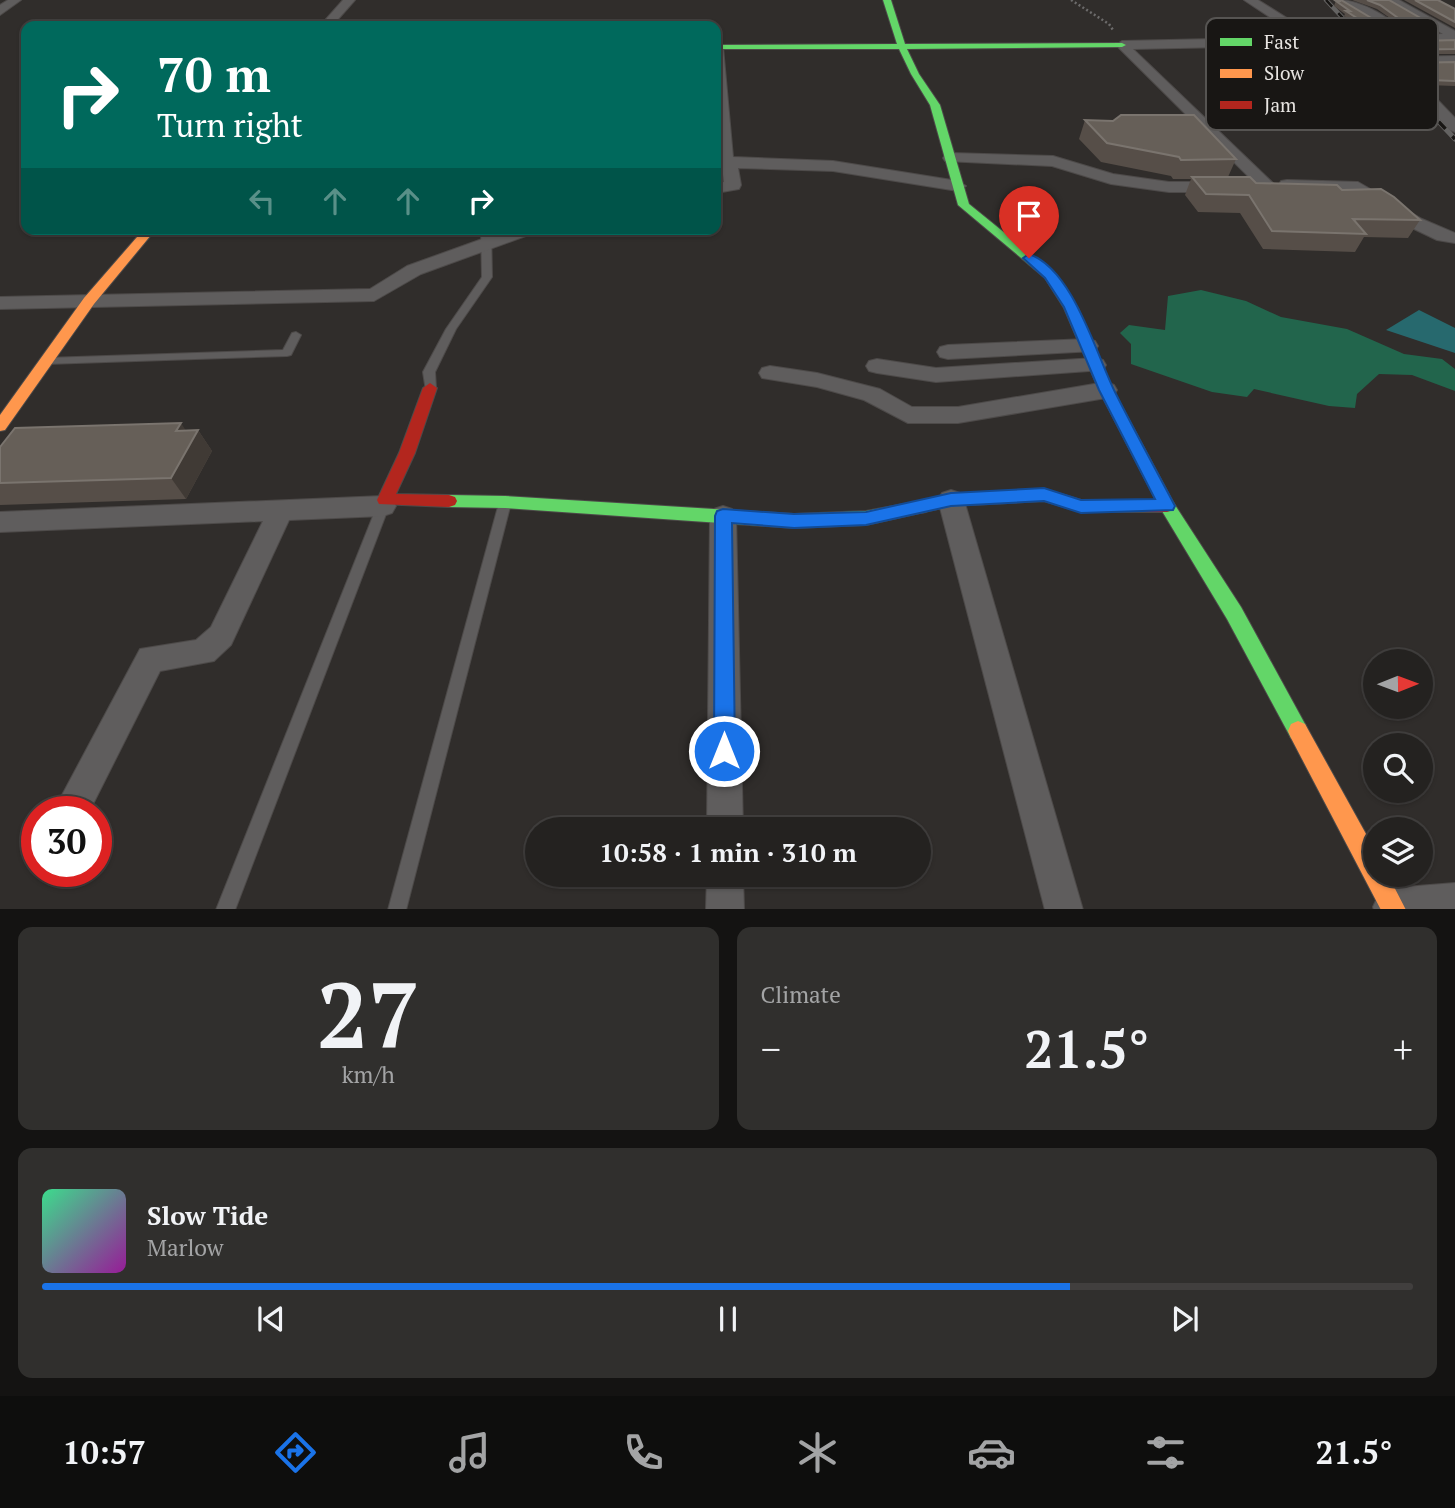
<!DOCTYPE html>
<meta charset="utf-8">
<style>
body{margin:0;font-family:"PT Serif",serif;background:#302f2d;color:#f1f3f6;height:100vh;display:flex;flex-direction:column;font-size:26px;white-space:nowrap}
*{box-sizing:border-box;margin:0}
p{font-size:23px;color:#a3a4a5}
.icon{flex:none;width:38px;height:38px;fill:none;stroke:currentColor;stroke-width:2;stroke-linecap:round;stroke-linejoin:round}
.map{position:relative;height:909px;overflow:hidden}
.sheet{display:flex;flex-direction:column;gap:18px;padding:18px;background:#141312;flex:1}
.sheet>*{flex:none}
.top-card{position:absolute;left:21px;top:21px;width:700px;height:214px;border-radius:14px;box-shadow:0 2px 5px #0004,0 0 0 2px #413f3e;background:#00695c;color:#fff;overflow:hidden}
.needle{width:46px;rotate:89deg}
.controls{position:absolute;left:1363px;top:649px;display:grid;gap:14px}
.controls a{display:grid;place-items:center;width:70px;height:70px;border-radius:50%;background:#242220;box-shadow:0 2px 5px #0004,0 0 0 2px #413f3e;font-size:35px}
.speed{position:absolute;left:21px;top:796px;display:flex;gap:14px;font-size:35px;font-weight:700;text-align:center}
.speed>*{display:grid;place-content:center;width:91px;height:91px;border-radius:50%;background:#242220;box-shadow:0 2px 5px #0004,0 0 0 2px #413f3e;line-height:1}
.speed .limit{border:10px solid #d22;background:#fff;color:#111}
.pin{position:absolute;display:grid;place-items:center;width:60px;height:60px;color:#fff;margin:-72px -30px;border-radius:50% 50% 50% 0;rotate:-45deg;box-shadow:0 0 7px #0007}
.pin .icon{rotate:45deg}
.me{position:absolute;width:77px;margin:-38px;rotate:0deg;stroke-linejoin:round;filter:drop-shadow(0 0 5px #0008)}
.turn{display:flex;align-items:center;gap:24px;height:147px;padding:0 21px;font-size:32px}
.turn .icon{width:91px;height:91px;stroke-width:2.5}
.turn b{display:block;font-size:49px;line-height:60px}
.lanes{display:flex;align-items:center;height:66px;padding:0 21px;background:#0003;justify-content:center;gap:35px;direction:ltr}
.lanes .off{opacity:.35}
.big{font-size:52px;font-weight:600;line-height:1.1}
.sheet .widget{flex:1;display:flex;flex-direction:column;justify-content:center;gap:10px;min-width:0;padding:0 24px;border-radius:14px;background:#302f2d}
.sheet .dial{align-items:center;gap:0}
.dial b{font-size:91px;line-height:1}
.song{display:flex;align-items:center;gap:21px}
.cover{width:84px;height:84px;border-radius:10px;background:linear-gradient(135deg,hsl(150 70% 55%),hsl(300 70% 35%))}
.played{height:7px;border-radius:4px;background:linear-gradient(90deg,#1a73e8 75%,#413f3e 75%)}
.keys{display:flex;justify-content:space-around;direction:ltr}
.heat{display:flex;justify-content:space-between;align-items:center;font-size:38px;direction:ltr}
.sheet .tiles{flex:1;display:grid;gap:18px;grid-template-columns:1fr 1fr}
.widget:last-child{grid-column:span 2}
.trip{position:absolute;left:525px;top:817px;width:406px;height:70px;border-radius:35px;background:#242220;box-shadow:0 2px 5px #0004,0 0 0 2px #413f3e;font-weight:600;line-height:70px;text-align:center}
.menu{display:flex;height:112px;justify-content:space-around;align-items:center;background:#0e0e0d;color:#a3a4a5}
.menu .icon{width:49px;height:49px}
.menu .on{color:#1a73e8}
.menu b{font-size:32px;color:#f1f3f6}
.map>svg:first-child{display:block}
.forest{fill:#22654c}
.water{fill:#27696e}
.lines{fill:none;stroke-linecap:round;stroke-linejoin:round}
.lane-casing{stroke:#4d4a49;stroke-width:2}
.street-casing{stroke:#4d4a49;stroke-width:2}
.fast-casing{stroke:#4d4a49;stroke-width:2}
.slow-casing{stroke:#4d4a49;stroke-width:2}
.jam-casing{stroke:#4d4a49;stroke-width:2}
.path{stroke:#6c6b6b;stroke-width:2.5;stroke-dasharray:2 2.5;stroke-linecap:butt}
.lane{fill:#5f5d5d;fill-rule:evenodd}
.street{fill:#5f5d5d;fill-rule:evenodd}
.fast{fill:#63d668;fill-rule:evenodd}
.slow{fill:#ff974d;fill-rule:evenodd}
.jam{fill:#b3261e;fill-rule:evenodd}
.rail-far1-casing{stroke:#646362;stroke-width:4.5}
.rail-casing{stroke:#646362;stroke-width:5}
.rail-far1{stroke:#181614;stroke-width:2.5;stroke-dasharray:9;stroke-linecap:butt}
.rail{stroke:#181614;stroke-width:3.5;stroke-dasharray:10;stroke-linecap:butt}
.wall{fill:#564e48}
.shaded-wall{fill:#403a35}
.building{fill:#665f58;stroke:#7a746e;stroke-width:2}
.route{fill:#1a73e8;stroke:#114b97;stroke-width:2}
.key{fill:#181614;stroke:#565452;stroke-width:2}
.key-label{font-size:19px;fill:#e8e5e2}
</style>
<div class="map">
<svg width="1455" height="910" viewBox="0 0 1455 910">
<rect width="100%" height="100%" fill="#302d2b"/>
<!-- forest -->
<path class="forest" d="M1201 290 1246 301 1281 317 1347 329 1404 354 1442 359 1455 369V391L1412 375 1379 374 1357 394 1355 408 1329 406 1254 389 1247 397 1212 392 1131 364V344L1120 333 1129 325 1165 330 1168 296Z"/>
<!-- water -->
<path class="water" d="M1419 310 1455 328V353L1386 330Z"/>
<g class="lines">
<!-- lane casing -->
<g class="lane-casing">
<path id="lane" d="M481 229H491L492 277 456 329 435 372 436 388 430 392 426 391 423 372 446 329 482 277Z
M296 332 301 335 291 355 287 356 46 364 41 361 46 358 283 350 292 333Z
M385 496 390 498 391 501 235 910H216L379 501 380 498Z
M505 498 510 500 511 503 406 910H388L499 503 500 500Z"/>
</g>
<!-- street casing -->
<g class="street-casing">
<path id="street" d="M8 0H21L0 15V5Z
M343 0H355L332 26H320Z
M1244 0H1258L1317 37 1395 35 1338 0C1363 0 1391 19 1409 35L1443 34 1384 0H1399L1455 31V42L1383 43 1396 57 1455 56V64L1404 65 1455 118V132L1450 130 1369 44 1133 49 1276 186 1274 190H1262L1116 45 1122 41 1300 37Z
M716 43 723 47 733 157 833 161 958 181 966 186 958 191 833 171 738 168 741 185 739 189 716 193V183L724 182 722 167H716Z
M951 153 1053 156 1113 174 1169 182H1219L1227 187 1219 192H1169L1111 184 1052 166 945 161 943 158 945 155Z
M1287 180 1358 182 1422 219 1455 233V243L1437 240 1410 227 1348 191 1281 189 1279 185 1281 181Z
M510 229H537L534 233 421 274 374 301 0 309V297L370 289 407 266Z
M1087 339 1095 341 1098 346 1095 351 948 359 940 357 937 352 940 347 948 345Z
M1095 358 1103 360 1106 365 1103 370 936 382 877 373 869 371 866 366 869 361 877 359 936 368Z
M770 366 817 373 880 389 912 407H958L1106 382 1114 385 1117 390 1114 395 1106 398 958 423H908L864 400 817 387 762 378 759 373 762 368Z
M951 490 960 493 964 500 1083 910H1045L938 500 942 493Z
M383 496 392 499 396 506 392 513 383 516 289 520 231 645 214 661 160 671 89 812H53L140 649 196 640 211 627 263 521 0 532V512Z
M723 506 732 509 736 516 743 830H707L710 516 714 509Z
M707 875H743L744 910H706Z
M1455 883V910H1374L1373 907 1379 894 1392 888Z"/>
</g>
<!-- fast casing -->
<g class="fast-casing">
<path id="fast" d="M883 0H891L905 44 1122 43 1126 45 1122 47 907 49 919 74 940 105 969 204 1054 273 1078 308 1113 390 1173 502 1241 607 1305 724 1308 731 1305 738 1298 741 1291 738 1227 619 1159 506 1099 390 1064 308 1045 278 958 205 930 105 911 74 899 49H716V45L897 44Z
M449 495 505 496 794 514 866 511 920 501 926 502 928 507 926 512 920 513 866 525 794 528 505 508 449 507 443 505 441 501 443 497Z"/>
</g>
<!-- slow casing -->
<g class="slow-casing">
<path id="slow" d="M144 229H156L94 304 5 430 0 431V415L84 298Z
M1298 721 1305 724 1376 852V875H1388L1406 910H1381L1291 738 1288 731 1291 724Z"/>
</g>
<!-- jam casing -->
<g class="jam-casing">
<path id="jam" d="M430 383 437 388 415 453 396 494 449 495 455 497 457 501 455 505 449 507 379 504 377 500 399 453 423 388Z
M1044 489 1081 500H1167L1173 502 1175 506 1173 510 1167 512H1081L1044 501 951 506 920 513 914 512 912 507 914 502 951 494Z"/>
</g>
<!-- path -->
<path class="path" d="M1071 0 1109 24 1113 30"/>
<!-- lane -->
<use href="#lane" class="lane"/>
<!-- street -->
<use href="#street" class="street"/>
<!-- fast -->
<use href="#fast" class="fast"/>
<!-- slow -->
<use href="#slow" class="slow"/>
<!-- jam -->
<use href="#jam" class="jam"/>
<!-- rail-far1 casing -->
<g class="rail-far1-casing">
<path id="rail-far1" d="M1326 0 1427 108"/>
</g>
<!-- rail casing -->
<g class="rail-casing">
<path id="rail" d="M1425 107 1455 139"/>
</g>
<!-- rail-far1 -->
<use href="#rail-far1" class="rail-far1"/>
<!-- rail -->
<use href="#rail" class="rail"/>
</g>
<!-- wall -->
<path class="wall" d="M1336 0H1341L1388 28 1386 33H1372L1344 16 1345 14 1334 6Z
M1352 0H1389L1436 27 1434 32H1410L1377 9Z
M1404 0H1438L1455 9V28Z
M1455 40V54H1397L1390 47 1393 42Z
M1455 62V86L1427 85 1410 68 1413 63Z
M1085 120 1236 159 1228 177 1256 183 1342 190 1420 220 1408 238 1364 237 1355 252 1263 249 1240 213 1198 212 1185 195 1191 179H1173L1171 176 1101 162 1079 139Z
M186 430H198L212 451 186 499 0 505V483Z"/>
<!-- shaded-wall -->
<path class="shaded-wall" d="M181 423 192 440 198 430 212 451 186 499 171 478 176 431Z"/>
<!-- building -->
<path class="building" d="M1339 0H1341L1388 28 1374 29 1346 11H1350L1336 1H1341Z
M1367 0H1389L1436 27 1412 28 1380 5Z
M1415 0H1438L1455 9V22Z
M1455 40V49L1400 50 1393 42Z
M1455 62V81L1430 80 1413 63Z
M1121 115H1194L1236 159 1181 160 1179 157 1107 143 1085 120 1113 121Z
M1192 177H1250L1256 183 1337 185 1342 190 1381 189 1394 197 1420 220 1353 219 1366 234 1272 231 1249 195 1206 194Z
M181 423 176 431 198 430 171 478 0 483V447L15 428Z"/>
<!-- route -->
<path class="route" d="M1029 254C1073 269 1096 354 1115 392 1134 430 1155 468 1175 506L1173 510 1081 513 1044 501 951 506 866 525 794 528 732 523 735 751 732 758 724 761 717 758 714 751 715 516 717 511 723 509 794 514 866 512 951 493 1044 488 1081 500 1155 499 1099 390 1064 307 1045 278 1023 258Z"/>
<!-- legend -->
<rect x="1206" y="18" width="232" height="112" rx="10" class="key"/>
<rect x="1220" y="38" width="32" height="8" fill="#63d668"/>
<rect x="1220" y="69" width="32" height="9" fill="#ff974d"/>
<rect x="1220" y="101" width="32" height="8" fill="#b3261e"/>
<g class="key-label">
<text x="1264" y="49">Fast</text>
<text x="1264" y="80">Slow</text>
<text x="1264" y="112">Jam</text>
</g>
</svg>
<div class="controls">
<a><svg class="needle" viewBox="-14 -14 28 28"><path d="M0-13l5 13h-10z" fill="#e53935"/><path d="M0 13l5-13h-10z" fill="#a3a4a5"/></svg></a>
<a><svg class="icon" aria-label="search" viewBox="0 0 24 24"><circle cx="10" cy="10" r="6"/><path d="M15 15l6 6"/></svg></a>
<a><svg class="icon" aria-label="layers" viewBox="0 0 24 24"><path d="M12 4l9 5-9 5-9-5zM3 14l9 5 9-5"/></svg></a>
</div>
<div class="speed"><div class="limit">30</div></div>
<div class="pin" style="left:1029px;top:258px;background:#d93025"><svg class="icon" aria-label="arrive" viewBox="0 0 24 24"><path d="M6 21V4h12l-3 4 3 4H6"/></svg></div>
<svg class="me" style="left:724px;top:751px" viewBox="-20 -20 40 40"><circle r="17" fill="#1a73e8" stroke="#fff" stroke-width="3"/><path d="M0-11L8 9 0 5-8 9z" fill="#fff"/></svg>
<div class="trip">10:58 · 1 min · 310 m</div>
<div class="top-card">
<div class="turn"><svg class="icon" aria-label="right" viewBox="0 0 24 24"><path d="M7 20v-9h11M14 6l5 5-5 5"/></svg><div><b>70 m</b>Turn right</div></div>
<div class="lanes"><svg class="icon off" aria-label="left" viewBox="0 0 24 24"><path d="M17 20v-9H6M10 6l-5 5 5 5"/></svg><svg class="icon off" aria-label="ahead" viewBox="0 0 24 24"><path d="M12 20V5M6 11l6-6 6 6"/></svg><svg class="icon off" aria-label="ahead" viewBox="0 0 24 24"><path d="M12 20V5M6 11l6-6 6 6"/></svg><svg class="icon" aria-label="right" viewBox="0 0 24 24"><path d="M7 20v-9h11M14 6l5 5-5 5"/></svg></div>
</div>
</div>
<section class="sheet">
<div class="tiles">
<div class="widget dial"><b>27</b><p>km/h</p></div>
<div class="widget"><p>Climate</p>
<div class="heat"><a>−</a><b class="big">21.5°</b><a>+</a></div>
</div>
<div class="widget">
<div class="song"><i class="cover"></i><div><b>Slow Tide</b><p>Marlow</p></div></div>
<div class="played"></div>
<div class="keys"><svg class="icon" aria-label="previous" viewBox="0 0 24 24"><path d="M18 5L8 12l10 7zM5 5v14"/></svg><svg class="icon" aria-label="pause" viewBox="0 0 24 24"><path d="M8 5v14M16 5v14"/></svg><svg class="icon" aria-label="next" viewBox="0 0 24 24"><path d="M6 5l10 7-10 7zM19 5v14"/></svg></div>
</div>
</div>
</section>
<nav class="menu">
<b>10:57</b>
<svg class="icon on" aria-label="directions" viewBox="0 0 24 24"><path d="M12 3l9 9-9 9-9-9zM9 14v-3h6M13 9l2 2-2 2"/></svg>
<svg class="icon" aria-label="music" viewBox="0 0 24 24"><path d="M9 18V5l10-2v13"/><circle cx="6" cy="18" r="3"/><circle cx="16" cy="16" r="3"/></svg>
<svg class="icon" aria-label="phone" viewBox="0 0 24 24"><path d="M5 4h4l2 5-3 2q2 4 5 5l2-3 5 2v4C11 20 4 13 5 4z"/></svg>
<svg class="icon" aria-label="climate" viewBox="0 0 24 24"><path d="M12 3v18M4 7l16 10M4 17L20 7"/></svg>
<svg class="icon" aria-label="car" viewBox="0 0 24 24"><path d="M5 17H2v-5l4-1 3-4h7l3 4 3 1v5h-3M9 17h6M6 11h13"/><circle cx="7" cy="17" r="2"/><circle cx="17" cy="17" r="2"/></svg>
<svg class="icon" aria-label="filters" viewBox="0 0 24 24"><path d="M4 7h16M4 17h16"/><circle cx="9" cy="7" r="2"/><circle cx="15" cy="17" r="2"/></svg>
<b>21.5°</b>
</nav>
